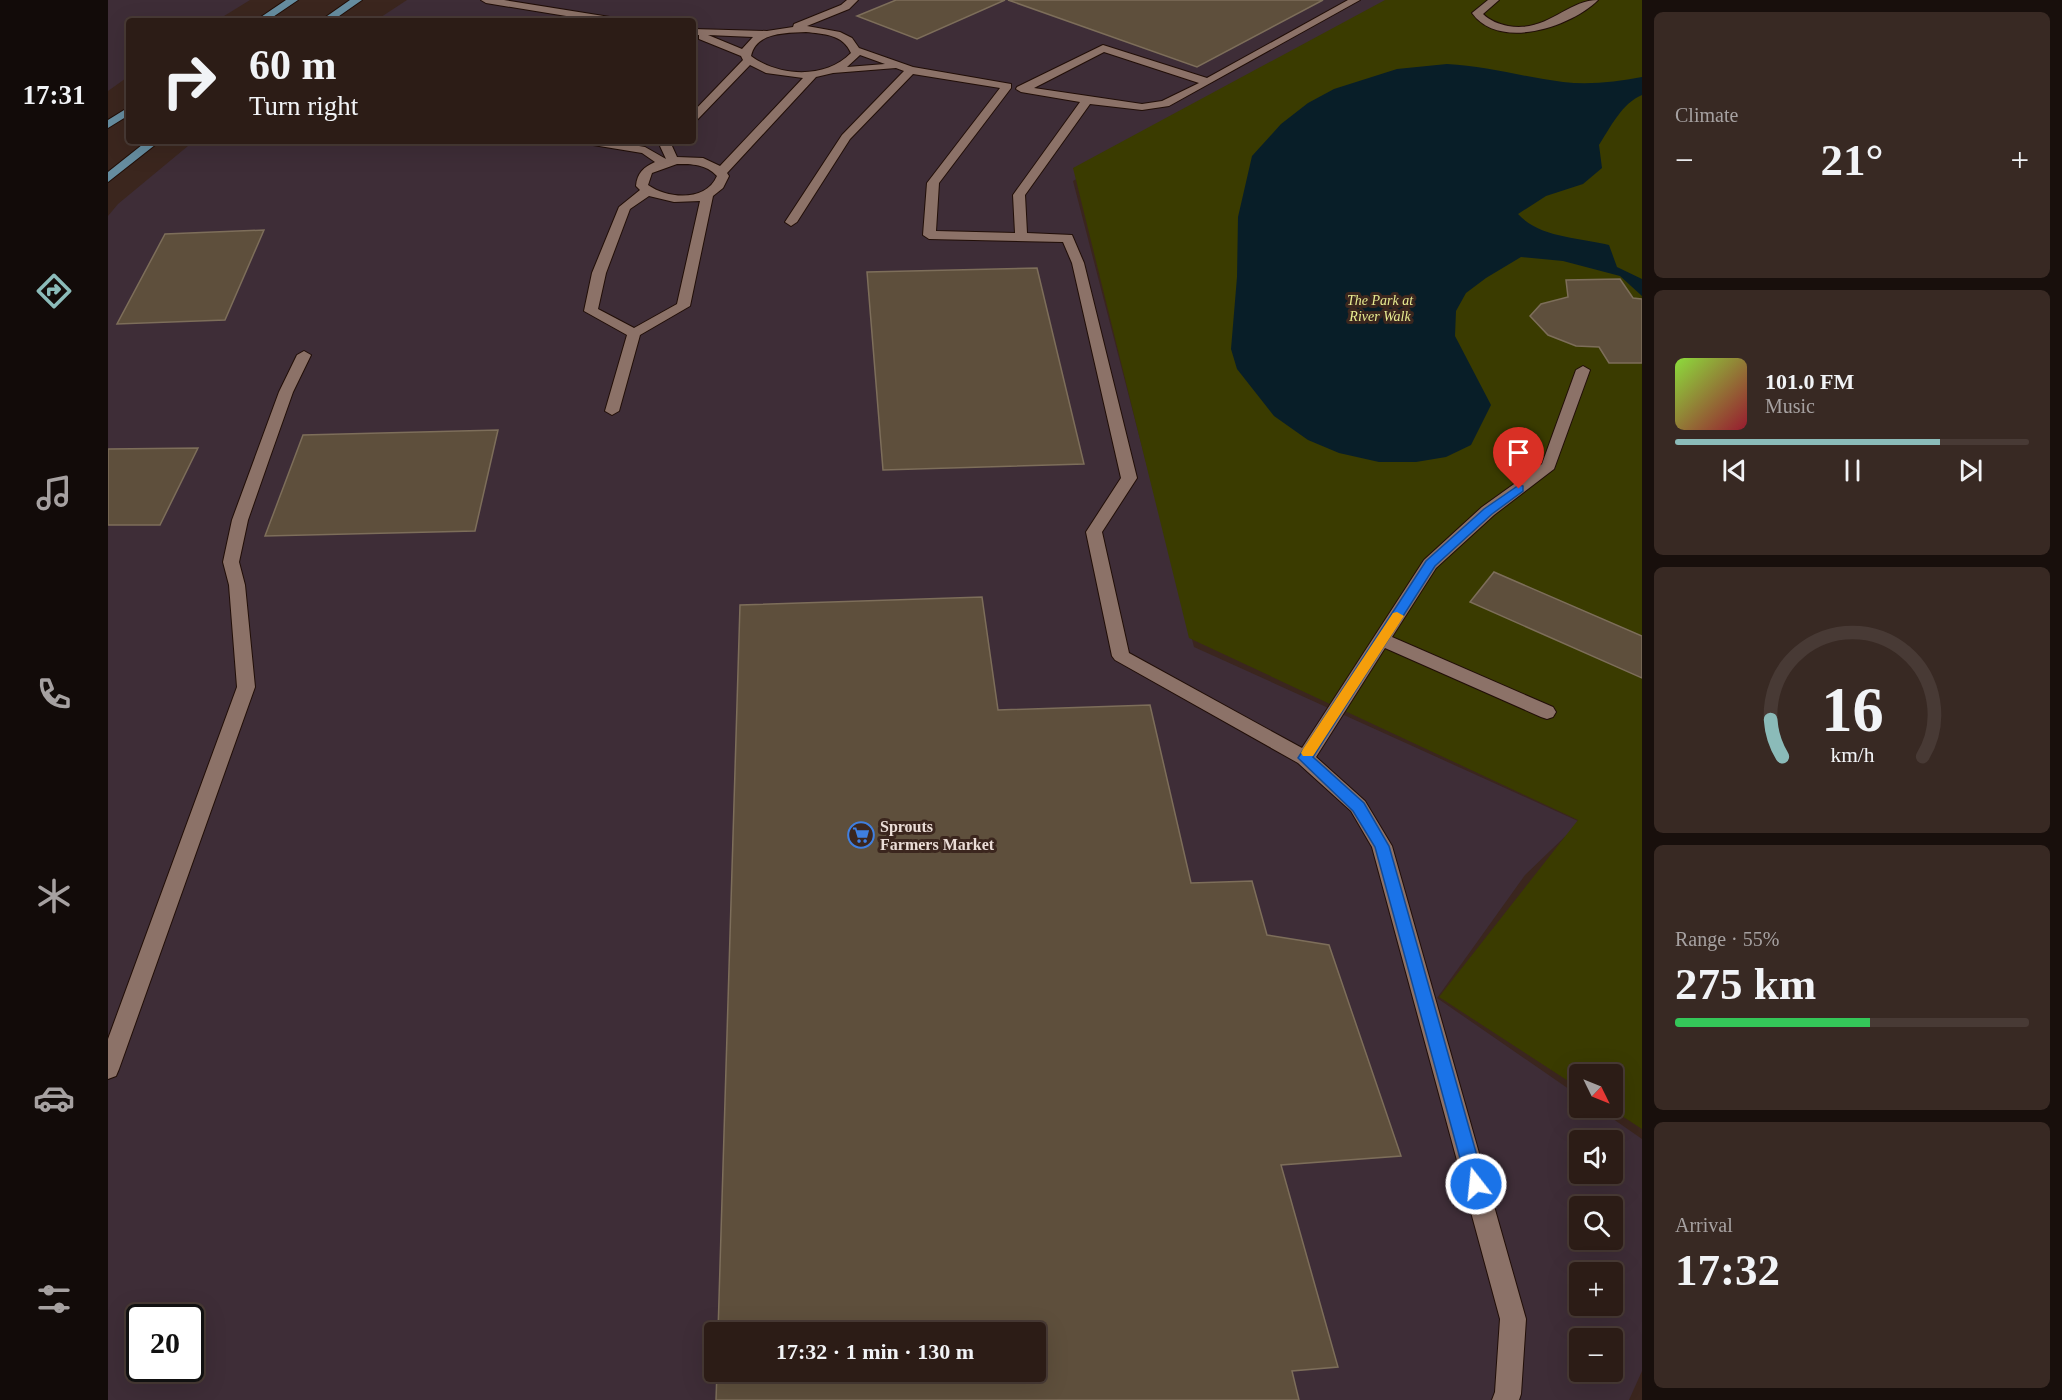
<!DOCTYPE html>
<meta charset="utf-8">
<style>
body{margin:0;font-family:"Times New Roman",serif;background:#382923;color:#f1f3f6;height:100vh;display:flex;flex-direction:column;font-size:22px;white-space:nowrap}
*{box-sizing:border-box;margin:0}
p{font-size:20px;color:#a6a1a1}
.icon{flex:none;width:33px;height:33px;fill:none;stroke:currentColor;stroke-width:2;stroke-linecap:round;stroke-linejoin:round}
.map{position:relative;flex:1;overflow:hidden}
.panel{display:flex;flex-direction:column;gap:12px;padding:12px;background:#180f0c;width:420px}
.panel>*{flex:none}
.guide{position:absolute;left:18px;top:18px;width:570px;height:126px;border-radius:6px;box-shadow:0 6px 24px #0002,0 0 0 2px #483a35;background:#2c1c16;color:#f1f3f6;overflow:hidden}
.needle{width:39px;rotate:133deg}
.buttons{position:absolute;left:1461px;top:1064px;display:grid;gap:12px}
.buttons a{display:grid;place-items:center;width:54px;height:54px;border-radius:6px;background:#2c1c16;box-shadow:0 6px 24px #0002,0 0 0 2px #483a35;font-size:30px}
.speed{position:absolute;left:18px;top:1304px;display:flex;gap:12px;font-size:30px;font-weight:700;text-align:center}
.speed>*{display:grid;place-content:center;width:78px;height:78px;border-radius:50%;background:#2c1c16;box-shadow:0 6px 24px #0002,0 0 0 2px #483a35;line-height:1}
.speed .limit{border:3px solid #111;border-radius:9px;background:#fff;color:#111}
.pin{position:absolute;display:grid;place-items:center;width:51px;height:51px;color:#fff;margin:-62px -26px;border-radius:50% 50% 50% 0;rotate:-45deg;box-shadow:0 0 6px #0007}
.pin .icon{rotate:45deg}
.me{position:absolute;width:66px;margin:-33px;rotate:344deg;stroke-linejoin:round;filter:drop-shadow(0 0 4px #0008)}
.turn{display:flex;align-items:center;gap:21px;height:126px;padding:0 24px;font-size:27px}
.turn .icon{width:78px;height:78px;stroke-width:2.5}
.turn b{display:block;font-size:42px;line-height:51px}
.big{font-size:45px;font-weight:600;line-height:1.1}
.panel .widget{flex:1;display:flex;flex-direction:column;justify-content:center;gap:9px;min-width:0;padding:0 21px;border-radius:9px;background:#382923}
.panel .dial{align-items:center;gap:0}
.dial svg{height:156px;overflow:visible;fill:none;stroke:#483a35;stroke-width:7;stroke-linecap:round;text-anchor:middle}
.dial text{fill:#f1f3f6;stroke:none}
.song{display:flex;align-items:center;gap:18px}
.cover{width:72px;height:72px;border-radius:9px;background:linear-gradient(135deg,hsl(90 70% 55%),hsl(350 70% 35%))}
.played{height:6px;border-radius:3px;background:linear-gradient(90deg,#8bbbb9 75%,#483a35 75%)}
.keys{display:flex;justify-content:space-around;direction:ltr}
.heat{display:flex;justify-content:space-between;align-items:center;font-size:33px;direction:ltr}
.charge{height:9px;border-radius:4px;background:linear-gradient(90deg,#34c759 55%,#483a35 0)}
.trip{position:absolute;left:596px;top:1322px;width:342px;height:60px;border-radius:6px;background:#2c1c16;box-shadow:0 6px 24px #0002,0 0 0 2px #483a35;font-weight:600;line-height:60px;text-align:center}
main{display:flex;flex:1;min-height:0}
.menu{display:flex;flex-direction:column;width:108px;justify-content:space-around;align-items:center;background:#120b09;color:#a6a1a1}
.menu .icon{width:42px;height:42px}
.menu .on{color:#8bbbb9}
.menu b{font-size:27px;color:#f1f3f6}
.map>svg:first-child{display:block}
.commercial{fill:#3e2d37;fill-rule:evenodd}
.green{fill:#3a3b00}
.water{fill:#081e28}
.building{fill:#5e4f3c;stroke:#7d6e5a;stroke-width:1.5}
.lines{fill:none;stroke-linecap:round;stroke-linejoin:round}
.minor-casing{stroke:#210e07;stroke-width:2}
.major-casing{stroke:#210e07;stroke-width:2}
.minor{fill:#8c7268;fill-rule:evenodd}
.major{fill:#668da0;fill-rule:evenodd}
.route{fill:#1a73e8;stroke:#114b97;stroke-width:1.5}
.slow{fill:#f59e0b}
.labels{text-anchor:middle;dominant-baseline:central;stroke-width:6;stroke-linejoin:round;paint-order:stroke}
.far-park-label{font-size:14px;font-style:italic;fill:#e7eb90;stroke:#3b261e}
.poi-label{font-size:16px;font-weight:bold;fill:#ebddd7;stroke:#3b261e;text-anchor:start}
</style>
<main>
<nav class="menu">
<b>17:31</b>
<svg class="icon on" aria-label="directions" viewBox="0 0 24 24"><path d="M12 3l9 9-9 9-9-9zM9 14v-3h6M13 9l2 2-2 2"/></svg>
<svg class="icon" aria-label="music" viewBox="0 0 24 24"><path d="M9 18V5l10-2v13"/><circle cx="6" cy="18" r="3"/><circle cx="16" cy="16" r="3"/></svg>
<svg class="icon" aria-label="phone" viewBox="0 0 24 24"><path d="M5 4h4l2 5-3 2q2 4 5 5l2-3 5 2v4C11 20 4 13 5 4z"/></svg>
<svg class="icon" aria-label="climate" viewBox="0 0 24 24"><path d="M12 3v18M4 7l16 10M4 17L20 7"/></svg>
<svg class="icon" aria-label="car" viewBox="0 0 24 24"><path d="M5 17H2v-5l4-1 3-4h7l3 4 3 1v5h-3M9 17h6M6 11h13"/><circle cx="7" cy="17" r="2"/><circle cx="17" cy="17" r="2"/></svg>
<svg class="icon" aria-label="filters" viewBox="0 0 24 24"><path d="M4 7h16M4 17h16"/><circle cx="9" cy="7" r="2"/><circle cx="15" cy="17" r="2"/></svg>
</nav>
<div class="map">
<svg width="1534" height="1400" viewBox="0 0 1534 1400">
<rect width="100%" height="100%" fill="#3b261e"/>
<!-- commercial -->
<path class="commercial" d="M0 0H142L108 21H21V76L0 91Z
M299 0H1286L965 181 1086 647 1472 822 1417 875 1329 998 1471 1096 1472 1107H1488L1534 1139V1371L1521 1400H0V216L10 204 86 141H585V21H267ZM1472 1140H1504V1173H1472ZM1472 1206H1504V1239H1472ZM1472 1272H1504V1305H1472ZM32 1317H82V1368H32ZM606 1332H927V1371H606ZM1472 1338H1504V1371H1472Z"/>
<!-- green -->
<path class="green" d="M1277 0H1534V1129L1500 1107H1504V1074H1472L1471 1088 1331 997 1470 820 1081 638 965 168Z"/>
<!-- water -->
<path class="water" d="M1339 64C1378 66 1416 77 1455 82 1481 85 1508 82 1534 77V95C1514 103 1502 128 1491 145L1494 168 1475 184 1438 196 1410 214C1432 238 1471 237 1501 245L1509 267 1534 279V296L1512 276 1455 261 1413 257 1378 278 1358 293 1348 311 1347 336 1383 405 1363 445 1338 457 1308 462H1271L1231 453 1200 440 1166 416 1129 369 1123 349 1129 277 1130 217 1144 156 1173 124 1200 103 1226 89 1289 69Z"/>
<!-- building -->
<path class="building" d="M788 0H897L809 39 749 16Z
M900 0H1215L1089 67Z
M156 230 117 320 9 324 57 234Z
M929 268 976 464 775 470 759 272Z
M1512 279 1525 298 1534 299V363H1501L1491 347 1468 346 1440 335 1422 316 1433 304 1460 297 1458 280Z
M390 430 367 531 157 536 195 435Z
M90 448 52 525H0V449Z
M1386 572 1534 636V678L1362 602Z
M874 597 890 710 1042 705 1083 883 1144 881 1159 935 1221 945 1293 1156 1173 1165 1230 1367 1184 1371 1191 1400H608L609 1371H927V1332H610L632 605Z"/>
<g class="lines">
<!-- minor casing -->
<g class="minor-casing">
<path id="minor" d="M373 0H396L508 18 513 21H489L378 3Z
M739 0H750L741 9 699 26 732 32 744 38 751 48 805 67 903 84V88L831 183 828 231 907 233 905 195 972 102 913 92 908 89 909 87 995 45 1099 78 1240 0H1252L1061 106 1034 110 982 104 917 195 919 233 964 235 976 263 1029 478 994 532 1021 653 1194 748 1316 560 1374 507 1434 464 1468 370 1475 366 1482 370 1446 469 1386 515 1328 568 1284 637 1445 707 1448 712 1445 717 1439 719 1433 717 1277 648 1208 757 1257 801 1284 846 1418 1319 1413 1394 1411 1400H1384L1387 1392 1392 1319 1264 847 1243 811 1190 763 1007 660 1004 656 978 532 1013 478 964 263 955 242 821 239 815 235 819 183 892 88 805 74 742 139 689 222 683 226 677 222 734 135 796 71 788 68 725 73 708 77 619 173 621 176 615 188 605 196 582 306 532 335 511 411 504 415 497 411 519 335 476 311 484 273 511 207 532 190 528 186C529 173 536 167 547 162L534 153 479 144 473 141H501L537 147 558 159 552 146 556 141H568L564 146 569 157 595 158 612 166 695 78 658 73 642 65 589 120 585 121V112L635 60 633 56 591 39V35H585V29L659 31 685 27 686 24 733 5ZM698 32C715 34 735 34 743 53 718 79 671 77 643 56 648 32 678 33 698 32ZM600 35 645 37 634 49ZM996 52 1091 83 1054 101 1034 104 926 88ZM752 55 777 64 739 67ZM569 164C584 164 598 164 609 176 598 202 560 199 540 185L544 173ZM541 196 566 202 592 201 569 304 526 328 490 309 498 273 522 209Z
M1380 0H1391L1375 14C1382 21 1391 24 1400 26 1439 33 1459 0 1490 0 1463 27 1391 51 1364 13Z
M196 351 203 355 185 392 162 457 140 520 131 562 137 585 147 687 11 1069 8 1076 0 1079V1039L129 687 121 585 115 562 124 520 171 392 189 355Z"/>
</g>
<!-- major casing -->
<g class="major-casing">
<path id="major" d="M178 0H190L159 21H147Z
M242 0H254L224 21H212Z
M21 107V115L0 128V120Z
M39 141H52L0 182V172Z"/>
</g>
<!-- minor -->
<use href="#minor" class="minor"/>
<!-- major -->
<use href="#major" class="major"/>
</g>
<!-- route -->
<path class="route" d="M1411 485 1415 486V491L1384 514 1327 566 1205 757 1256 803 1281 846 1377 1184 1374 1190 1368 1193 1361 1190 1359 1184 1267 847 1245 811 1190 758 1318 561 1376 509Z"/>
<!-- slow -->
<path class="slow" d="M1289 612 1296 616 1205 756H1195L1193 753 1195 749 1285 613Z"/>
<!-- icons -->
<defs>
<g id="supermarket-ring" transform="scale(1.35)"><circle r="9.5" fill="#3b261e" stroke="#3f7fe0" stroke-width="1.5"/><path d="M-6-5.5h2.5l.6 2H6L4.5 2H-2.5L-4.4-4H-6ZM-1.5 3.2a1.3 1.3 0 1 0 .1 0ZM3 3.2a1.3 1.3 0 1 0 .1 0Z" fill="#3f7fe0"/></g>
</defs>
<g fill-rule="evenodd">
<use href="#supermarket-ring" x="753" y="835"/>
</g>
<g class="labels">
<!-- far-park labels -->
<g class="far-park-label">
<text x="1272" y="300">The Park at<tspan x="1272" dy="16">River Walk</tspan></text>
</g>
<!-- poi labels -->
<g class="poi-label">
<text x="772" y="826">Sprouts<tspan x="772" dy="18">Farmers Market</tspan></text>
</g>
</g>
</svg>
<div class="buttons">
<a><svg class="needle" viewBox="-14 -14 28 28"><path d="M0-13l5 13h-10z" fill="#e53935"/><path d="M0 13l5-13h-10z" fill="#a6a1a1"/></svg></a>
<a><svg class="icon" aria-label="sound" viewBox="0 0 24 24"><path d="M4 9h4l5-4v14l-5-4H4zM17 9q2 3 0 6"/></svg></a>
<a><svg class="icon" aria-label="search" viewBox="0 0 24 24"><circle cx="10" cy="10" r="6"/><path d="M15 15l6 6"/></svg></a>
<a>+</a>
<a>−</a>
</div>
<div class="speed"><div class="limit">20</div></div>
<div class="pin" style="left:1411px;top:489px;background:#d93025"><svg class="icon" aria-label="arrive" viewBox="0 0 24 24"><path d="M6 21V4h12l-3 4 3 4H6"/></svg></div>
<svg class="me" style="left:1368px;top:1184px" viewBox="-20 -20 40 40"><circle r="17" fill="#1a73e8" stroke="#fff" stroke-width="3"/><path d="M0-11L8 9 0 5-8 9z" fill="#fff"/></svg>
<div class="trip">17:32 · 1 min · 130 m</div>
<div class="guide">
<div class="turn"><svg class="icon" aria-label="right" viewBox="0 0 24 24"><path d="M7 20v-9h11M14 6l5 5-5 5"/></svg><div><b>60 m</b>Turn right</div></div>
</div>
</div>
<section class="panel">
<div class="widget"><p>Climate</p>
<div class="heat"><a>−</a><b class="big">21°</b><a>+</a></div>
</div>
<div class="widget">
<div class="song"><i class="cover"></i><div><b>101.0 FM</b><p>Music</p></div></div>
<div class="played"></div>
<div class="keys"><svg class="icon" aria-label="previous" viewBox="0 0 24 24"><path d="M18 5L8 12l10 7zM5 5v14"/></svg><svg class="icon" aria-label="pause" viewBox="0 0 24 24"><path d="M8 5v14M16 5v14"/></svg><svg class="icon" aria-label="next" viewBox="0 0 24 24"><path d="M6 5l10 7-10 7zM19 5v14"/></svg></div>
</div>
<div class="widget dial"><svg viewBox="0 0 100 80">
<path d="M14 69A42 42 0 1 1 86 69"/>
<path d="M14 69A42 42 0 0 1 8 50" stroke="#8bbbb9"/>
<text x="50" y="56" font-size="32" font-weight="700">16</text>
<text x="50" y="72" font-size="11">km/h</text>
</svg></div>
<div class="widget"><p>Range · 55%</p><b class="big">275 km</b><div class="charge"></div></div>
<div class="widget"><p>Arrival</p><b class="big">17:32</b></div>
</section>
</main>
